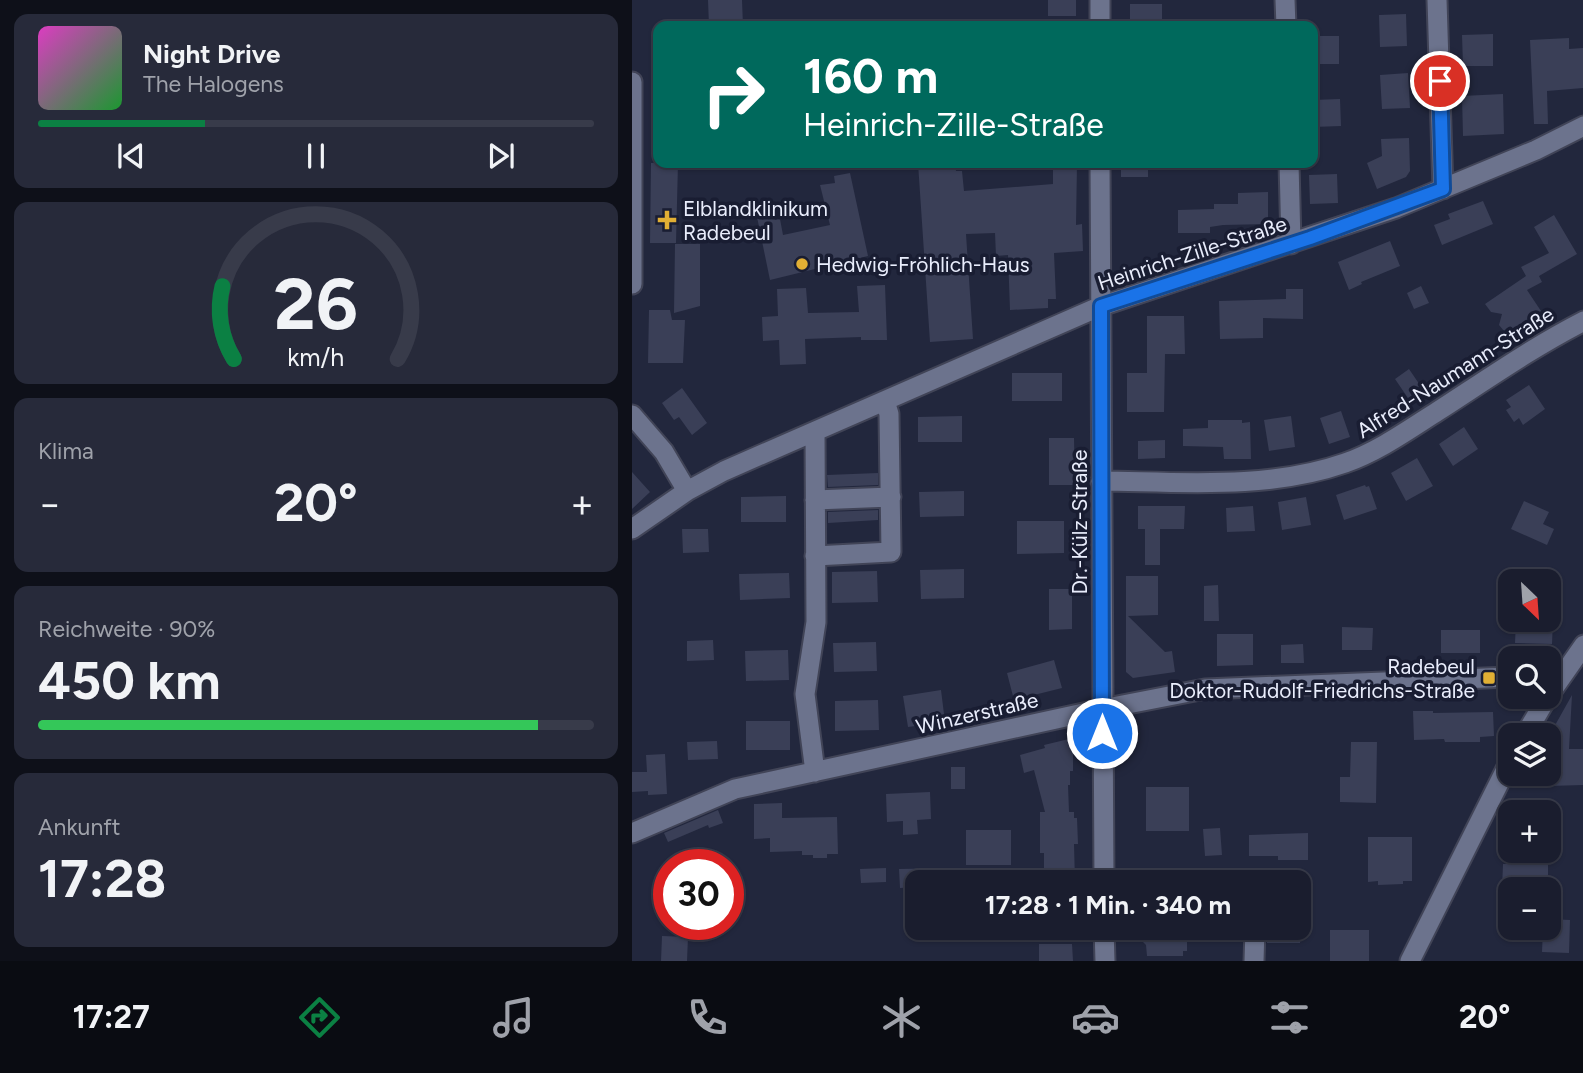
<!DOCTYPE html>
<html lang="de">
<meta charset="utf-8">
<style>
body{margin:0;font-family:Figtree,sans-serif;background:#272a3a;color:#f1f3f6;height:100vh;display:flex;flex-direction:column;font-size:26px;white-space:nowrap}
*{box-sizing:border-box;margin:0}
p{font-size:23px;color:#9fa2aa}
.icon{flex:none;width:38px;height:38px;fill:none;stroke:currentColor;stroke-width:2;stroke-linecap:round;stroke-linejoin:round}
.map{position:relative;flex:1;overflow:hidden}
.side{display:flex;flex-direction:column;gap:14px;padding:14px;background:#0e1019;width:632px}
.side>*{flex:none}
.guide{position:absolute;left:21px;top:21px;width:665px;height:147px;border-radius:14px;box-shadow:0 2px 5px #0004,0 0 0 2px #383b4a;background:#00695c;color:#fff;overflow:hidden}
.needle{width:46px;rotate:155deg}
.tools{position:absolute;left:866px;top:569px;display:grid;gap:14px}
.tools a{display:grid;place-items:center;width:63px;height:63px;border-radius:14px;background:#1a1d2e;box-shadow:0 2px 5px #0004,0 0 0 2px #383b4a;font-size:35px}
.speed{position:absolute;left:21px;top:849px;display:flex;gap:14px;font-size:35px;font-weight:700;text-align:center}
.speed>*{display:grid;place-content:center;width:91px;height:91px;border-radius:50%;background:#1a1d2e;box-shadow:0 2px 5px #0004,0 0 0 2px #383b4a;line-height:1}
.speed .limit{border:10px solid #d22;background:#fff;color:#111}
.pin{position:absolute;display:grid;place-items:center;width:60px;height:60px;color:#fff;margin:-30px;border:4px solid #fff;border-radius:50%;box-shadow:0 2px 7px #0007}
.me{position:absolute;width:77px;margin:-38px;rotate:0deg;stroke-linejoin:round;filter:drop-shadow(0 0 5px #0008)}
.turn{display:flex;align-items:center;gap:24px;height:147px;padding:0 35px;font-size:32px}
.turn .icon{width:91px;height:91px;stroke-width:2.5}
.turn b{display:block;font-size:49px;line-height:60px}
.big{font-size:52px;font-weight:700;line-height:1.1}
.side .card{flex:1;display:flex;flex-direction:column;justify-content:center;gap:10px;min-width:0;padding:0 24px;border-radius:14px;background:#272a3a}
.side .dial{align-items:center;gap:0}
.dial svg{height:182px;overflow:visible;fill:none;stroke:#383b4a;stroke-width:7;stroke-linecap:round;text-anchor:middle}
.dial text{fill:#f1f3f6;stroke:none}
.song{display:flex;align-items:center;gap:21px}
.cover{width:84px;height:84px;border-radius:10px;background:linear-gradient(135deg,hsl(310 70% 55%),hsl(130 70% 35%))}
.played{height:7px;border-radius:4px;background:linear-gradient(90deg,#0b8043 30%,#383b4a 30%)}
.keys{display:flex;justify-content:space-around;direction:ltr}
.heat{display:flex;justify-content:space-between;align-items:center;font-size:38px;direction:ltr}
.charge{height:10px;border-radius:5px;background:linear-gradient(90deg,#34c759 90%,#383b4a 0)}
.trip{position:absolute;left:273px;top:870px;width:406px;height:70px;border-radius:14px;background:#1a1d2e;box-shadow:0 2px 5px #0004,0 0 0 2px #383b4a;font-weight:700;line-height:70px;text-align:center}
.dock{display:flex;height:112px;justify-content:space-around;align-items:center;background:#0a0c12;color:#9fa2aa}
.dock .icon{width:49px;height:49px}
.dock .on{color:#0b8043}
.dock b{font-size:32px;color:#f1f3f6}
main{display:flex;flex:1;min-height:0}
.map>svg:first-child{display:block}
.building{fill:#3a3f57}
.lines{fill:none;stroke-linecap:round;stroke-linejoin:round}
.minor-casing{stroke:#414457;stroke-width:23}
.minor{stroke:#6c738d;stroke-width:19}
.route-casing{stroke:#114b97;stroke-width:18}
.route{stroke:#1a73e8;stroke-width:12}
.poi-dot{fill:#e1af34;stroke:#191d32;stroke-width:2.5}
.labels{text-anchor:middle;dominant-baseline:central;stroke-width:7;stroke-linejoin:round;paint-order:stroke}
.poi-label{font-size:21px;fill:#e9edfc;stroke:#191d32;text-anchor:start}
.street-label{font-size:21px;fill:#e9edfc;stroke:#191d32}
</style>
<main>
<section class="side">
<div class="card">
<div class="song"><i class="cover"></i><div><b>Night Drive</b><p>The Halogens</p></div></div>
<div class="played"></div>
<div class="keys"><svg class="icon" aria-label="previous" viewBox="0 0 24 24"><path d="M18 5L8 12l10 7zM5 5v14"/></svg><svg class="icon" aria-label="pause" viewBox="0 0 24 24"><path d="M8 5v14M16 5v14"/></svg><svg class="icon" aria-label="next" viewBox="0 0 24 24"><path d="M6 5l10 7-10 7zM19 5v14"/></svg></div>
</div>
<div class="card dial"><svg viewBox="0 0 100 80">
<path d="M14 69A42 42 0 1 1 86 69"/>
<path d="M14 69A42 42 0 0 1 9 37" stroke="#0b8043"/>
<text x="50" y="56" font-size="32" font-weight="700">26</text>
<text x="50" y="72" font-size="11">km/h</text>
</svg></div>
<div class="card"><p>Klima</p>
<div class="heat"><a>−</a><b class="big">20°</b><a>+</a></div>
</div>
<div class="card"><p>Reichweite · 90%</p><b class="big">450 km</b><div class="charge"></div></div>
<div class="card"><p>Ankunft</p><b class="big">17:28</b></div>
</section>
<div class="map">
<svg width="952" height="961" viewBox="0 0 952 961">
<rect width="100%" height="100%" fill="#22273d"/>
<!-- building -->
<path class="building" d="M76 0H110L111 26H77Z
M416 0H444V16H416Z
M498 4H530V26H498Z
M774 14 775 46 748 47 747 15Z
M861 34V66H831L830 35Z
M681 36H707V64H681Z
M937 38V49L951 48V88L915 91 916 124H902L898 40Z
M776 73 778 108 750 109 748 75Z
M871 94 872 134 831 136 830 96Z
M708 99 709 126 681 127V100Z
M777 138 778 171 774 177 745 189 735 163 750 156 749 139Z
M19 163H46L44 243H18Z
M286 163H323L324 171H330L332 191 421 184V165L445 164 444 225 450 224 451 251 422 253 424 299H416V308L378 310 376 255 364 256 363 233 334 234 341 339 298 342Z
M489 163H516V177H489Z
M218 173 236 256 138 280 125 217 141 213 143 220 148 219 151 235 198 225 188 185 203 183 202 176Z
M705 174 706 203 678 204 677 175Z
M636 192V224L591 225 578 227V233H546V210L582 209V204H606V193Z
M851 201 861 224 810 245 802 225 818 219 816 214Z
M922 215 945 254 907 276 910 282 895 290 909 311 877 332 872 331 867 325 870 314 859 312 853 304 894 276 889 267 917 253 902 227Z
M758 241 768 266 729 282 730 284 717 290 706 262Z
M43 244H68V306L42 313Z
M253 285 255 340H229V337L173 339 174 364 148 365 147 340 131 341 130 317 146 316 145 289 174 288 176 313 227 312 225 286Z
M789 286 797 303 782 309 775 293Z
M654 289H671V319L631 318V338L588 339 587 301 654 299Z
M17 310H38L40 320H53L51 363H16Z
M515 316H552L553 354H533L532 412H495V373H515Z
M777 369 792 391 778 401 763 379Z
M380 373H430V401H380Z
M897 385 913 409 891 425 887 418 882 422 874 410 879 407 874 400Z
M50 388 75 423 60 435 47 417 42 420 30 403Z
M709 411 718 437 697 444 688 418Z
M330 416V442H286V417Z
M659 416 663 447 637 451 632 420Z
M576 420H610V423L618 422 619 459H592L591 447 551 446V429L576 428Z
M832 427 846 449 821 466 807 444Z
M417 438H442L443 485H417Z
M533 440V458L506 459V441Z
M785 458 801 486 774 501 759 473Z
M0 472 18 492 0 509Z
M246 473V485L196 487 195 475Z
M733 485 734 487 737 486 745 509 712 520 704 495Z
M332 491V516L288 517 287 492Z
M154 496V522H109V497Z
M674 497 679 525 650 530 646 502Z
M892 501 917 512 911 524 922 529 915 545 879 529Z
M506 506H553L552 529H528V565H513V529H506Z
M621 506 623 531 595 532 594 508Z
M246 510V520L196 523V512Z
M385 521H432V553L385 554Z
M50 529H76L77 552 51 553Z
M332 569V598L289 599 288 570Z
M245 571 246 602 200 603V572Z
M157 573 158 598 108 600 107 574Z
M494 576H526V615L496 616 533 652 540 651 543 672 501 678 494 672Z
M586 585 587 621H572V586Z
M417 589H440V629L417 630Z
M884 620H921L920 644 883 643Z
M710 627 741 628 740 650H710Z
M809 630H848V653H809Z
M585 634H621V665L585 666Z
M81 640 82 660 55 661V641Z
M244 642 245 671 202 672 201 643Z
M671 644 672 663H649V645Z
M156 650 157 680 114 681 113 651Z
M422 660 430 688 382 700 375 673Z
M309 690 313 722 276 727 271 696Z
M940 695 937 749H951V785L917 786V736Z
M246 700 247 730 203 731V701Z
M781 711H801V713L861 712 862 736 848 737V742H813L812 739 782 740Z
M114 721H158V750H114Z
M441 738V771H438V785H436L437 812H442V818H445L446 844H442L443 882H412V853H408V812H413L402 770 392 773 388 755 413 748 412 745Z
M85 741 86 759 56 760 55 742Z
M719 742H745L744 803 708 802V777H718Z
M33 754 35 794 16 795V791L0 792V772H15L14 755Z
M319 767H333V789H319Z
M514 787H557V831H514Z
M298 792 299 819 285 820 286 834 271 835V821L255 822 254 794Z
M150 803V818L205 817 206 854H195V858H181V855H170V851L138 852V838L122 839V804Z
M86 810 91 823 77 828 76 825 36 842 32 833Z
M588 828 590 855 573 856 571 829Z
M334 830H379V865H334Z
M676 833V860H646V856H617V835Z
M736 837H780V881H771V884L746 885V881L736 882Z
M871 864H916V889H870Z
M254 868V882L229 883 228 869Z
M319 868V882H285V887L268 888 267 869Z
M917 919 938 920 937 953 910 952 911 928H917Z
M506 928H588L589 940 555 941V951H551V956H515L514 945 506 937Z
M635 928H668V943H635Z
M698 930H737V961H698Z
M30 936 56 937 55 961H29Z
M407 944H440L441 961H407Z"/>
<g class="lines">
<!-- minor casing -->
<g class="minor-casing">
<path id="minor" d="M468 0V26
M653 0 654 26
M805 0 811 189
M0 82V284
M468 163 472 882
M657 163 659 244
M0 415 32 452 55 491
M469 481C549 482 636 490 713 463 747 451 776 430 806 411 854 380 901 347 952 321
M183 500 259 497
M0 529 55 491 92 471 469 306 764 208 904 150 952 126
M183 556 259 552 257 414 253 401
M917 695 952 645
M893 735 916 696
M183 772 173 694 184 622 183 432
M0 833 103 789 470 709 573 689 878 677
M624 882V881
M472 928 473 961
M622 961 623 928
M778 961 878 761"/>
</g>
<!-- minor -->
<use href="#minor" class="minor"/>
</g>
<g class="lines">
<!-- route casing -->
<g class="route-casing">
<path id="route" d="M470 733 469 306 678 238 811 189 808 81"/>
</g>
<!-- route -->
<use href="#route" class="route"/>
</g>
<!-- markers -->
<g class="poi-dot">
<path d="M31.5 209.5h7v7h7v7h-7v7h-7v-7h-7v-7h7z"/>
<circle cx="170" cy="264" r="7"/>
<rect x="850" y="671" width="14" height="14" rx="3.5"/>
</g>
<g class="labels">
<!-- poi labels -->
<g class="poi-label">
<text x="51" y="208">Elblandklinikum<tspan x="51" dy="24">Radebeul</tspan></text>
<text x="184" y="264">Hedwig-Fröhlich-Haus</text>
<text x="843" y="666" text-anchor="end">Radebeul<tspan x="843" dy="24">Doktor-Rudolf-Friedrichs-Straße</tspan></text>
</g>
<!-- street labels -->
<g class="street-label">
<text transform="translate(560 253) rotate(-18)">Heinrich-Zille-Straße</text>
<text transform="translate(823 372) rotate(-32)">Alfred-Naumann-Straße</text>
<text transform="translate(447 522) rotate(-90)">Dr.-Külz-Straße</text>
<text transform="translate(345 713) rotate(-13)">Winzerstraße</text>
</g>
</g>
</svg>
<div class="tools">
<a><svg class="needle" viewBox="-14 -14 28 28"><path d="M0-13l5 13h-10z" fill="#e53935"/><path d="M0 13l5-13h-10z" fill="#9fa2aa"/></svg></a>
<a><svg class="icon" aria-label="search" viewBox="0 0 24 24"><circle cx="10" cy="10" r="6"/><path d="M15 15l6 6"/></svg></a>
<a><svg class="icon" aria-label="layers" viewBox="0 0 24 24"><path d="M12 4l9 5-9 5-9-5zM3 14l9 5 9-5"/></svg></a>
<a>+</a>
<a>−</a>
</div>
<div class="speed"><div class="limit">30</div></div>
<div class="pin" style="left:808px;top:81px;background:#d93025"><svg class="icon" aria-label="arrive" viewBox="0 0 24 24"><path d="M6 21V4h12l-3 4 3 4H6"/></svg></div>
<svg class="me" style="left:470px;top:733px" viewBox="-20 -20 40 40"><circle r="17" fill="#1a73e8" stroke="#fff" stroke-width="3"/><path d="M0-11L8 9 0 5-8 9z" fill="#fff"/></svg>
<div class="trip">17:28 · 1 Min. · 340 m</div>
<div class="guide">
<div class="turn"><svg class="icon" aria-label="right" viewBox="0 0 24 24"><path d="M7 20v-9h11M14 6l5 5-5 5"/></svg><div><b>160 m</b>Heinrich-Zille-Straße</div></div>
</div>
</div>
</main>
<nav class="dock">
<b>17:27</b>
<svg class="icon on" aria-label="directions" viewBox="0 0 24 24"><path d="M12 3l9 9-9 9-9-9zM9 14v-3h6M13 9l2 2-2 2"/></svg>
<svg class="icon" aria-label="music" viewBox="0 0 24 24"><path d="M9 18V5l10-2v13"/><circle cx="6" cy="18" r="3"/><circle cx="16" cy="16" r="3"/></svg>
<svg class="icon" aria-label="phone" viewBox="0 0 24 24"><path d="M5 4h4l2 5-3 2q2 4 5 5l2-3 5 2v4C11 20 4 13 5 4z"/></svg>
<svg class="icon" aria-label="climate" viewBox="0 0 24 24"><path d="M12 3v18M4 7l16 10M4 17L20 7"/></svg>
<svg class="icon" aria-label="car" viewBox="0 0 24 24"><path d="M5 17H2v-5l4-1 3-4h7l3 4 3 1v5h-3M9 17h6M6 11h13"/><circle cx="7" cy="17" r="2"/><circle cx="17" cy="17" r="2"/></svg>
<svg class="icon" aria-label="filters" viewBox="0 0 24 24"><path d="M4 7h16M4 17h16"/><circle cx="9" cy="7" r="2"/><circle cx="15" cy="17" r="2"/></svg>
<b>20°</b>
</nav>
